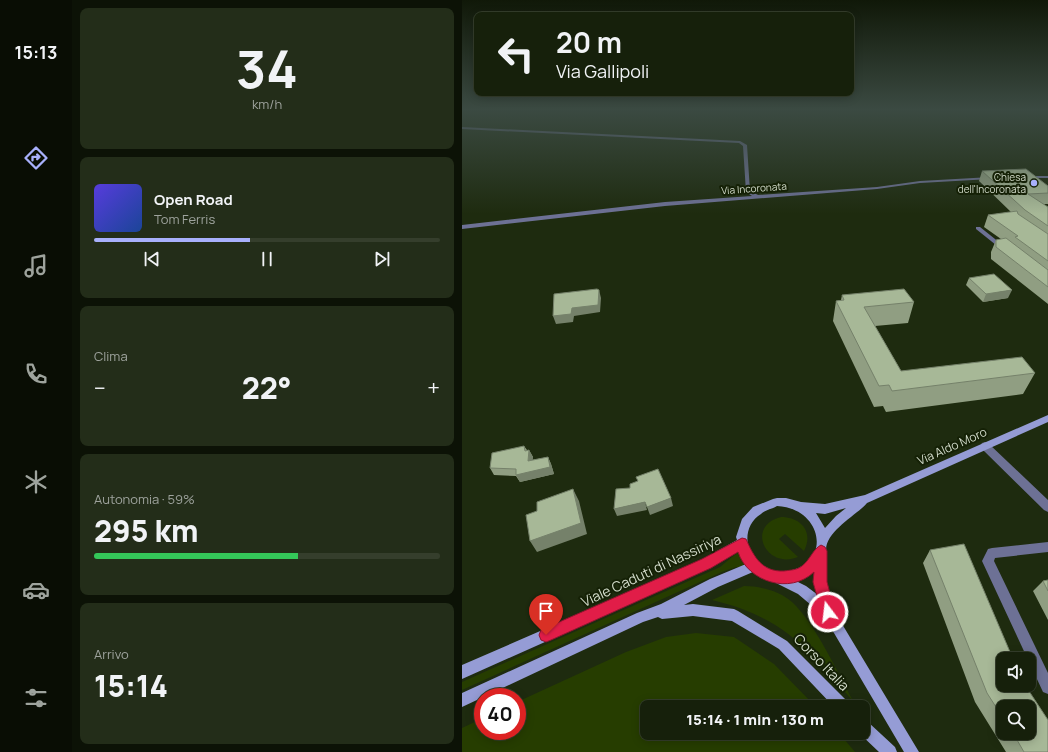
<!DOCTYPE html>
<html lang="it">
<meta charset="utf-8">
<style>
body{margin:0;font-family:Manrope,sans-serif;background:#232d19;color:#f1f3f6;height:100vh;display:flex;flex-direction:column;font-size:15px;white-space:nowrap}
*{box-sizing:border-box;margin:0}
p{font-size:13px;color:#9ea39d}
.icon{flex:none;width:22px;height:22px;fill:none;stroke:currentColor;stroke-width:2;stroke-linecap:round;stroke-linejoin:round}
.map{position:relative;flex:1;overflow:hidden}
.side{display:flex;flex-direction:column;gap:8px;padding:8px;background:#0c1206;width:390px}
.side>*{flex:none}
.hud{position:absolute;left:12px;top:12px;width:380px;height:84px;border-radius:8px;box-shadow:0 2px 10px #0003,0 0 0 1px #353e2c;background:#16200b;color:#f1f3f6;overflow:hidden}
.buttons{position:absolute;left:534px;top:652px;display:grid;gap:8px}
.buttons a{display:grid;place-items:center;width:40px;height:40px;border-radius:8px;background:#16200b;box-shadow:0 2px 10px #0003,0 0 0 1px #353e2c;font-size:20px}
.speed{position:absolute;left:12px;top:688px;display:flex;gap:8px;font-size:20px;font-weight:700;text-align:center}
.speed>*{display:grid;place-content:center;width:52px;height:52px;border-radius:50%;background:#16200b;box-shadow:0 2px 10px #0003,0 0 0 1px #353e2c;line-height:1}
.speed .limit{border:6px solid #d22;background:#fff;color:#111}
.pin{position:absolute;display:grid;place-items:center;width:34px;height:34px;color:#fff;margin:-41px -17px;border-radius:50% 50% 50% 0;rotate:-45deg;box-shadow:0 0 4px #0007}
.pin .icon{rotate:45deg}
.me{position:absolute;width:44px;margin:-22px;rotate:345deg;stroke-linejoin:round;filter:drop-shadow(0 0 3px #0008)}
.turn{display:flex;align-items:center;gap:14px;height:84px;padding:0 16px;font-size:18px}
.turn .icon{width:52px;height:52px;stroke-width:2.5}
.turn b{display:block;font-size:28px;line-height:34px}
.big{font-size:30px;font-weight:800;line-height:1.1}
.side .tile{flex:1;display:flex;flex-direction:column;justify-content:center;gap:6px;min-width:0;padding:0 14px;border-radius:8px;background:#232d19}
.side .dial{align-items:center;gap:0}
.dial b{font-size:52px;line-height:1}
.song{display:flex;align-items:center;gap:12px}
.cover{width:48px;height:48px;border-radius:6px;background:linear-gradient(135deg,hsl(250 70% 55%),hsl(220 70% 35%))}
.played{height:4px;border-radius:2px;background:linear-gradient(90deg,#a8b0fc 45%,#353e2c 45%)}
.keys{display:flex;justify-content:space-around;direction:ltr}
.heat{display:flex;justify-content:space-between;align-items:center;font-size:22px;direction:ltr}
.charge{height:6px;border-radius:3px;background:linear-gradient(90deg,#34c759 59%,#353e2c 0)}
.trip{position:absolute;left:178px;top:700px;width:230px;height:40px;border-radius:8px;background:#16200b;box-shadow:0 2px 10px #0003,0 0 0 1px #353e2c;font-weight:800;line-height:40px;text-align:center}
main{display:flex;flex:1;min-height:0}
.dock{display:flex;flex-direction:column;width:72px;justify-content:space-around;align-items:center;background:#090d04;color:#9ea39d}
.dock .icon{width:28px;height:28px}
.dock .active{color:#a8b0fc}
.dock b{font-size:18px;color:#f1f3f6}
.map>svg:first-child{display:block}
.green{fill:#263d00}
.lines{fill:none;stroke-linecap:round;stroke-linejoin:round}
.street{fill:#6d7195;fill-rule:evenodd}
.secondary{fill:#959cd5;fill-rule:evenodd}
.wall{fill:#909e82;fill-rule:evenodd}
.shaded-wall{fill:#75816a}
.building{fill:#a7b897;stroke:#75816a}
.route{fill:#e11d48;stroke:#92132f}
.poi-dot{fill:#a8b0fc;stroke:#152106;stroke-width:1.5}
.labels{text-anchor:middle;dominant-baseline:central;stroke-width:4;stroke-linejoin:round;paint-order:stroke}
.far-poi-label{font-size:10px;fill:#d2dbca;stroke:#152106;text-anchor:end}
.far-street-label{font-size:10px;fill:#d2dbca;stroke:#152106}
.street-label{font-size:12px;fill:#d2dbca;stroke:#152106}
.near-street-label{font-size:14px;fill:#d2dbca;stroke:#152106}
</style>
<main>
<nav class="dock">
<b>15:13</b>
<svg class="icon active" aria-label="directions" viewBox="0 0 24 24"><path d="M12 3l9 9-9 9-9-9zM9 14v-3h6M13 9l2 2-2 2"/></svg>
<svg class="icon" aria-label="music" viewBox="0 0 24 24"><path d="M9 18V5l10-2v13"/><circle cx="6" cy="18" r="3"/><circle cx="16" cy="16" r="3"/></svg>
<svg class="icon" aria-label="phone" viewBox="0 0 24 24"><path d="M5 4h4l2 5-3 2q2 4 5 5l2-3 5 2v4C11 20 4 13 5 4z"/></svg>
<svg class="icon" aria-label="climate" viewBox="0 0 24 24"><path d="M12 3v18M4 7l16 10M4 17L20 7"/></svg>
<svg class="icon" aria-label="car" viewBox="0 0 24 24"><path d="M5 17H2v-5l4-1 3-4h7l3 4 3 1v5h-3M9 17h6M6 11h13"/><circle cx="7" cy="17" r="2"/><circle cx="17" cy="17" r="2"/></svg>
<svg class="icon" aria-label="filters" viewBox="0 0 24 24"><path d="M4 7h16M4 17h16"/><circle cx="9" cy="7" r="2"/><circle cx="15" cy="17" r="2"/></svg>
</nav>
<section class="side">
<div class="tile dial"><b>34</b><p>km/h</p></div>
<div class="tile">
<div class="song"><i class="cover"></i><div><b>Open Road</b><p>Tom Ferris</p></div></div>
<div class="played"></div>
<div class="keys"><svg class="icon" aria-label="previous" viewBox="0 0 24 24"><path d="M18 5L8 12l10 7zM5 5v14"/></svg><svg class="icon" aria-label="pause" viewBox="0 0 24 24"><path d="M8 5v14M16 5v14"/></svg><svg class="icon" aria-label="next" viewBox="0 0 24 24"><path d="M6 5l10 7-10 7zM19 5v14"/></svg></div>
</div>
<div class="tile"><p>Clima</p>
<div class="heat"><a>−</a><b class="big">22°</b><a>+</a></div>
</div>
<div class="tile"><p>Autonomia · 59%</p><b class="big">295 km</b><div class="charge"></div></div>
<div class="tile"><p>Arrivo</p><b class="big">15:14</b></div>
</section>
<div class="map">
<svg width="586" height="752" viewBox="0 0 586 752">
<rect width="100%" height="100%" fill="#1e2b0f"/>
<!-- green -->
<path class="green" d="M319 517C339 517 352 532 342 551L323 534 317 539 336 557C304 570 283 526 319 517Z
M276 552 283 567H274L260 572 0 690V682L258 567Z
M282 586C298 586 318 591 330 602 353 623 376 673 391 701 347 649 321 617 250 600Z
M234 633 272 637 312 664 354 707H185V733H377L393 752H0V728L21 718V731H55V702L164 652 204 637Z"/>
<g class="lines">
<!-- street -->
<path class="street" d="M0 127 278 141 285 145 288 191 296 195 415 187 458 181 529 177 531 178 529 179 458 183 415 189 203 206 0 229V225L203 202 290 196 284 192 281 146 277 143 0 129Z
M562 176H586V178H562Z
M514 227H518L543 247V249H539L514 229Z
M523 442 526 443 586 500V512L582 510 520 449 518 446 520 443Z
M586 542V552L533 558 532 561 586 673V694L581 692 520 561 526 549 530 548Z"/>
<!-- secondary -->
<path class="secondary" d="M586 415V422L405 503C394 516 358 534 365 555L364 583 371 609 457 752H442L362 616 336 594 314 583 299 578 291 572 256 587 222 605 231 604 272 609 276 611 325 641 386 702 388 707H372L317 649 270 621 231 616 200 619 196 617 181 622 0 707V693L175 613 199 604 248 579 284 564 277 551 249 567 222 580 0 679V665L214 572 241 559 275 540 274 537 280 519 291 507 311 499 315 498H324L339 502 363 504 403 495ZM315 506C360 508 371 563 326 571 315 573 307 570 298 563 281 551 281 525 299 514 303 510 310 509 315 506ZM384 508 374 516 363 528 354 513 363 514ZM353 570 352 583 356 595 344 586 334 581 346 576Z
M401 720 406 722 433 747 435 752H417L397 733H401Z"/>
</g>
<!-- wall -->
<path class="wall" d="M520 171 586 186V204H581L586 207V304L529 259V252L534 240 539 239 522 227 526 215 549 212 517 181Z
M507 278 546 298 521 302 504 285Z
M380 295 452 302 446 323 413 326 439 371 573 373 561 394 424 412 421 406 412 407 371 321 374 301 379 300Z
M62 446 65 450H67L71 457 70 460 86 457 89 464 92 474 58 482 54 476 32 475 28 468Z
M468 550 586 752H544L513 702 461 563ZM541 707 567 733H541Z
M586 580V620L571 591 581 581Z"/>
<!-- shaded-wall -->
<path class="shaded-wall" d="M137 290 139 298 138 312 112 316 111 322 94 324 91 316 110 308Z
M550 290 546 298 521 302 524 294Z
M67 450 71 457 70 468 66 461Z
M86 457 89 464 92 474 58 482 54 475Z
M111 489 117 501 125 534 75 552 68 541Z
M209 498 211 506 188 515 185 507Z
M183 502 185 510 155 516 152 509Z"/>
<!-- building -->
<path class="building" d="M564 169 586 186V193L566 194 586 207V226L563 210 520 171Z
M555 211 556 214 586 234V261L553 237 556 236 526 215Z
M544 238 586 270V287L534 247V240Z
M532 274 550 290 524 294 507 278Z
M135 289 137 290 136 305 110 308 109 314 91 316 92 294Z
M442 289 452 302 402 307 439 371 560 357 573 373 430 391 427 385 417 386 374 301 382 300 380 295Z
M62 446 63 451 67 450 66 461 86 457 88 467 54 475V469L28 468 30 453Z
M196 469 209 498 185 507 183 502 152 509 154 489 168 488V484L176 481 174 477Z
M111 489 119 523 68 541 64 515 75 511V502Z
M502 544 551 659H541V685H563L586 720V752H562L551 733H567V707H541V718L525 693 468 550Z
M586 580V591L581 581Z"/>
<!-- sky -->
<linearGradient id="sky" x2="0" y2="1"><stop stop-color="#101808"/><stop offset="0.51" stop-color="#3b4a42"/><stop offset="1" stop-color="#3b4a42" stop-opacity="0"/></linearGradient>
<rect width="586" height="214" fill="url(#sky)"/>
<!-- route -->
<path class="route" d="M280 538 284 539C292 557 300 572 322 571 329 570 335 570 340 566 348 560 351 549 359 545L363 547 365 551V582L373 612 371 617 366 619 361 617 351 582 352 572C328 595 286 582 276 552L249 568 89 640 84 642 79 640 77 635 79 630 240 559Z"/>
<!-- markers -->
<circle class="poi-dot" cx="572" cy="183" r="4"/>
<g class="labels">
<!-- far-poi labels -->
<g class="far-poi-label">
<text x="564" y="177">Chiesa<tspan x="564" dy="12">dell'Incoronata</tspan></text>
</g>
<!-- far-street labels -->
<g class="far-street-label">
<text transform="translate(292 188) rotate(-4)">Via Incoronata</text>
</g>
<!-- street labels -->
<g class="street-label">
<text transform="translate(490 446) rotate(-24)">Via Aldo Moro</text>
</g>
<!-- near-street labels -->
<g class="near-street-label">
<text transform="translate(189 570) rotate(-25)">Viale Caduti di Nassiriya</text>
<text transform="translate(360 662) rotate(46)">Corso Italia</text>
</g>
</g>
</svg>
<div class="buttons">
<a><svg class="icon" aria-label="sound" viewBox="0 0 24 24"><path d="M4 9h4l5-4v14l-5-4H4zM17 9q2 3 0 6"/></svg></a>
<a><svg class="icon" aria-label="search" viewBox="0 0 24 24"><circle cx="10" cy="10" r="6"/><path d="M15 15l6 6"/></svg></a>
</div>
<div class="speed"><div class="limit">40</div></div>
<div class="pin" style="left:84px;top:635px;background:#d93025"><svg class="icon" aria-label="arrive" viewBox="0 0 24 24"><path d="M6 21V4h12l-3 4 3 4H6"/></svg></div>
<svg class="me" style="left:366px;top:612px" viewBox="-20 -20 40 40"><circle r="17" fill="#e11d48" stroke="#fff" stroke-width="3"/><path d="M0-11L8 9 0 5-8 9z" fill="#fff"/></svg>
<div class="trip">15:14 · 1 min · 130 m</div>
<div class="hud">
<div class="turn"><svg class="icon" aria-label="left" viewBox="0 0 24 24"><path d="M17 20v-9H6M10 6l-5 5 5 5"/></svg><div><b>20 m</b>Via Gallipoli</div></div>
</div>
</div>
</main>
